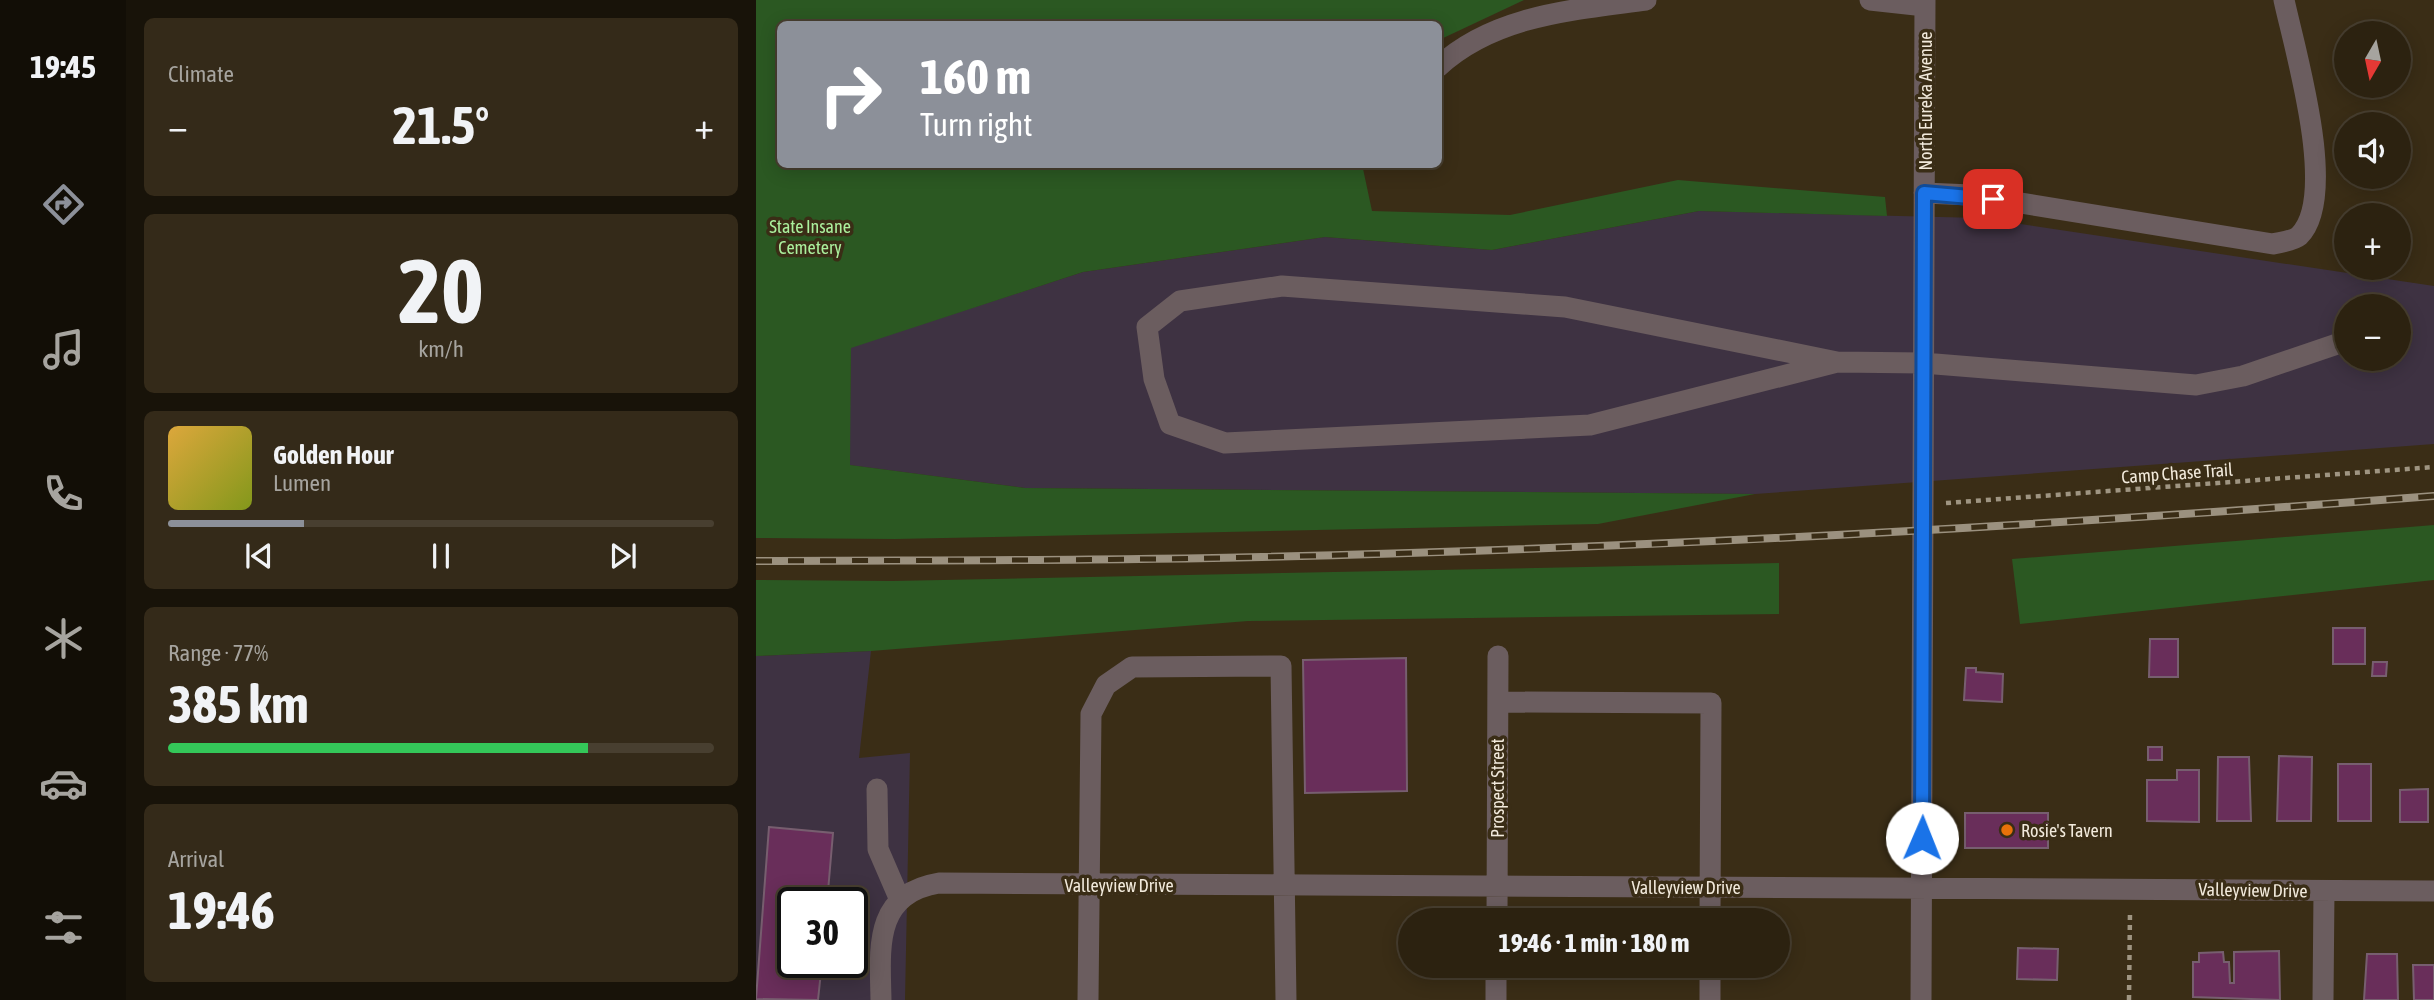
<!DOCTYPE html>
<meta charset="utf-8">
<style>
body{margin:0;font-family:"Asap Condensed",sans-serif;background:#342a19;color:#f1f3f6;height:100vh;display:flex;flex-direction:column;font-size:26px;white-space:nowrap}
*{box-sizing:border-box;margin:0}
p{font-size:23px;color:#a6a49f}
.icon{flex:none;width:38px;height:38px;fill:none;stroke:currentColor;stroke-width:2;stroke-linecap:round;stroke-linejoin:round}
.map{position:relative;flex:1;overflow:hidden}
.details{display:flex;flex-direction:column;gap:18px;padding:18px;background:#181309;width:630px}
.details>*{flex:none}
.guide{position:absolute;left:21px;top:21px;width:665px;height:147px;border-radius:10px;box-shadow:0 4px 18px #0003,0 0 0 2px #483f30;background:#8c9099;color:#fff;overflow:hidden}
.needle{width:46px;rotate:189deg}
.controls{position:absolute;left:1578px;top:21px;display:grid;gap:14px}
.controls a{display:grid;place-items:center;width:77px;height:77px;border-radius:50%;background:#2c2210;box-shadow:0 4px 18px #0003,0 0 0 2px #483f30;font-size:35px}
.speed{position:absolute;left:21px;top:887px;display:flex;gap:14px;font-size:35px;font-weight:700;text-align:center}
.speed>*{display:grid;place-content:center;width:91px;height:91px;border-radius:50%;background:#2c2210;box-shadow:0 4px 18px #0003,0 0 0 2px #483f30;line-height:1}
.speed .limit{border:4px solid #111;border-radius:10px;background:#fff;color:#111}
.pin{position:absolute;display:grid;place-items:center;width:60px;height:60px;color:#fff;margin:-30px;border-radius:14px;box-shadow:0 4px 10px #0006}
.me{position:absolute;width:77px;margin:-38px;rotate:1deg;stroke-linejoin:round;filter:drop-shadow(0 0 5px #0008)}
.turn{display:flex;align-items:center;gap:24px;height:147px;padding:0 28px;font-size:32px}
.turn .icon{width:91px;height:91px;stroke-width:2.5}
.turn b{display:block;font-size:49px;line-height:60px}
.big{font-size:52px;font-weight:700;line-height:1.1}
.details .tile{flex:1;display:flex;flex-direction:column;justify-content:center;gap:10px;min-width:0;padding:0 24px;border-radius:10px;background:#342a19}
.details .dial{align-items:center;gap:0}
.dial b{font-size:91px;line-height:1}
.song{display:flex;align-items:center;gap:21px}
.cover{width:84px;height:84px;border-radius:10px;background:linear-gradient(135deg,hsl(40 70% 55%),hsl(70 70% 35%))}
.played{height:7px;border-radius:4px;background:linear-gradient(90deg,#8c9099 25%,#483f30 25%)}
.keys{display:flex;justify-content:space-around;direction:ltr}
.heat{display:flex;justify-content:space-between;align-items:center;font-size:38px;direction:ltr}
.charge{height:10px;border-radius:5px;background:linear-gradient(90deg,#34c759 77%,#483f30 0)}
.trip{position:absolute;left:642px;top:908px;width:392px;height:70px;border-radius:35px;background:#2c2210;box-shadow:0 4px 18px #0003,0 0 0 2px #483f30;font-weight:700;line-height:70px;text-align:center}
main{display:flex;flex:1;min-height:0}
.menu{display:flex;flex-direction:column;width:126px;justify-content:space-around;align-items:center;background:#120e06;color:#a6a49f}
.menu .icon{width:49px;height:49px}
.menu .selected{color:#8c9099}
.menu b{font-size:32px;color:#f1f3f6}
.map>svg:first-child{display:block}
.industrial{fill:#3e3242;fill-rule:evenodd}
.green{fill:#2b5822}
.building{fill:#692e5a;stroke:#775e6f;stroke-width:2}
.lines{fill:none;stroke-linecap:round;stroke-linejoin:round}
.path{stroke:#9f9582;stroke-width:4.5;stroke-dasharray:5 5;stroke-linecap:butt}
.minor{stroke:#6b5d5f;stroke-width:21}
.rail-casing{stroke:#9b917f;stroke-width:8}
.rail{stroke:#3a2d16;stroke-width:5;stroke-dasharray:16;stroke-linecap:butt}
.route-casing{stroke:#114b97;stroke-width:18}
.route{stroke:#1a73e8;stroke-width:12}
.food-dot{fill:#e8710a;stroke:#3a2d16;stroke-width:2.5}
.labels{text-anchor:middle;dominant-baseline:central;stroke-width:7;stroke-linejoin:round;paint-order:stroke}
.street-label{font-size:18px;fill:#f2eadc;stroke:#3a2d16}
.park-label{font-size:18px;fill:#abf09d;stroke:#3a2d16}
.poi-label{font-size:18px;fill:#f2eadc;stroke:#3a2d16;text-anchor:start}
</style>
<main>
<nav class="menu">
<b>19:45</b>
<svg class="icon selected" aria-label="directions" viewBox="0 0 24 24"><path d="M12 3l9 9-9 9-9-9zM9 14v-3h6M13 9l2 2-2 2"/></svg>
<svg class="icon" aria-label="music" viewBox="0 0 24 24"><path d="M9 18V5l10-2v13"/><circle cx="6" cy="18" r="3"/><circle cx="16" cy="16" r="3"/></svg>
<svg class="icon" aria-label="phone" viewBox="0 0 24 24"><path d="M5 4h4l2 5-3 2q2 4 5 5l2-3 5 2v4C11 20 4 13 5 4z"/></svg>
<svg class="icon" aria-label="climate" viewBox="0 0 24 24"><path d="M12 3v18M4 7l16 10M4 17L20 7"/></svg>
<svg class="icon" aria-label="car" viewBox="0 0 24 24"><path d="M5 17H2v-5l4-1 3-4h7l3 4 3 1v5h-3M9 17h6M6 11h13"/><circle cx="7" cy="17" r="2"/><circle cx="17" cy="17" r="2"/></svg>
<svg class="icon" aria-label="filters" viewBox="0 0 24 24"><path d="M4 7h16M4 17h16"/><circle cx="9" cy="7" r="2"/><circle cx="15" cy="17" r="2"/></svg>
</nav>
<section class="details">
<div class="tile"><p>Climate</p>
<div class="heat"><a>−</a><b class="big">21.5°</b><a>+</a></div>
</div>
<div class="tile dial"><b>20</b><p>km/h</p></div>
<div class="tile">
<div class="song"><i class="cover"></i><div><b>Golden Hour</b><p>Lumen</p></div></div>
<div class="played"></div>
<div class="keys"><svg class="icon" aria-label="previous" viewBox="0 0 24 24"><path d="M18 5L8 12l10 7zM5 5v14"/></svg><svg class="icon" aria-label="pause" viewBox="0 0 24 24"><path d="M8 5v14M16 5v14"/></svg><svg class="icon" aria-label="next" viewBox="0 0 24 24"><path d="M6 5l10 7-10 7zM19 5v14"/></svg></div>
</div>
<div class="tile"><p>Range · 77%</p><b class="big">385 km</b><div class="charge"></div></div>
<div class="tile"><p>Arrival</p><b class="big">19:46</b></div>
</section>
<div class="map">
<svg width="1678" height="1000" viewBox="0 0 1678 1000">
<rect width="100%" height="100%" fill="#3a2d16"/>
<!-- industrial -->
<path class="industrial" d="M943 211 1224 218 1678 286V444L999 494 269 488 93 465 95 347 327 272 569 237 736 250ZM1591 306H1643V359H1591Z
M115 651 103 758 154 753 149 1000H0V656ZM37 903H96V962H37Z"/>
<!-- green -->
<path class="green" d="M0 0H768L683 40 682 24H24V164H606L616 211 754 215 922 180 1129 197 1131 216 943 211 736 250 569 237 327 272 95 348 94 465 269 488 999 494 842 524 139 539 0 538Z
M1678 525V580L1264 624 1256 559Z
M1023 563V614L492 621 115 651 0 656V580L136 581Z"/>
<!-- building -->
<path class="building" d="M1577 628H1609V664H1577Z
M1394 639H1422V677H1393Z
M650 658 651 791 549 793 547 660Z
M1617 662H1631L1630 676H1616Z
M1210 668H1220V672L1247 674 1246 702 1208 700Z
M1392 747H1406V760H1392Z
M1523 756 1556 757 1555 821H1521Z
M1462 757H1493L1495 821H1461Z
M1582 764H1615V821H1582Z
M1421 770H1443V822L1391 821V780H1421Z
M1672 789V822H1644V790Z
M1209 813H1292V848H1209Z
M13 827 77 833 71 903H37V962H66L62 1000 0 999Z
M1262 948 1302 949 1301 980 1261 979Z
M1523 951 1524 1000 1437 997V962H1443V953L1467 952 1468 962H1473L1474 983H1478V952Z
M1611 954H1641L1642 1000H1608Z
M1657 965H1678V1000H1658Z"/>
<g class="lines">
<!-- path -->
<path class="path" d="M1190 503 1678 467
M1373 1000 1374 911"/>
<!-- minor -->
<path class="minor" d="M1114 0 1169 6
M682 67C738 15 817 10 890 0
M1168 193 1215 195 1517 244C1525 242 1537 241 1543 236 1583 197 1539 51 1528 0
M1081 362 809 307 526 286 424 301 391 327 398 379 414 424 469 443 834 425 1081 362 1167 363 1440 385 1487 376 1584 343
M742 702 955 703 954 920
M121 789 122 849 144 900
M741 920 742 656
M125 1000C124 948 117 894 183 883L1678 891
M332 1000 335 714 350 685 376 667 525 666 530 1000
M740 1000V966
M954 1000V966
M1165 1000 1169 0
M1567 1000 1568 891"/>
<!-- rail casing -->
<g class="rail-casing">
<path id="rail" d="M0 561C169 560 338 561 506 557 897 548 1288 526 1678 496"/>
</g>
<!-- rail -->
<use href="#rail" class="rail"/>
</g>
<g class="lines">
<!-- route casing -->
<g class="route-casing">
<path id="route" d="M1166 838 1168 193 1237 199"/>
</g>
<!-- route -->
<use href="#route" class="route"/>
</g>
<!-- markers -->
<circle class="food-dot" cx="1251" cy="830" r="7"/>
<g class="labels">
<!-- street labels -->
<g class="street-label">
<text transform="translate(1169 101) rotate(-90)">North Eureka Avenue</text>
<text transform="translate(1421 473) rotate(-4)">Camp Chase Trail</text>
<text transform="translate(741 788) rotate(-90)">Prospect Street</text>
<text x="363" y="885">Valleyview Drive</text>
<text x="930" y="887">Valleyview Drive</text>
<text transform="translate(1497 890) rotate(1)">Valleyview Drive</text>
</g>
<!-- park labels -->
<g class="park-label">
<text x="54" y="226">State Insane<tspan x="54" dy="21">Cemetery</tspan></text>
</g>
<!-- poi labels -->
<g class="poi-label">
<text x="1265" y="830">Rosie's Tavern</text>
</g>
</g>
</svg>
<div class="controls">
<a><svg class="needle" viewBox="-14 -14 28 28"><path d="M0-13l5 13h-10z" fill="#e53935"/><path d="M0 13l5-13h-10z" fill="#a6a49f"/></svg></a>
<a><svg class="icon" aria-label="sound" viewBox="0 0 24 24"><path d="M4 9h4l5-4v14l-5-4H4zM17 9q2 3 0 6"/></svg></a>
<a>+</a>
<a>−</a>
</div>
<div class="speed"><div class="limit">30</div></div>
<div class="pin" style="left:1237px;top:199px;background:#d93025"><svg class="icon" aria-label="arrive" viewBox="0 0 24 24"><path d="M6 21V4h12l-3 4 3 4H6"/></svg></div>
<svg class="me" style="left:1166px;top:838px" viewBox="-20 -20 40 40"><circle r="19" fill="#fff"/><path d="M0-13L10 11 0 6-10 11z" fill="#1a73e8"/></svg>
<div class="trip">19:46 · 1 min · 180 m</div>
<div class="guide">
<div class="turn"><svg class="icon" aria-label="right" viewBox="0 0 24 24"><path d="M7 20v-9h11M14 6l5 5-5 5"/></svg><div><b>160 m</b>Turn right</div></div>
</div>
</div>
</main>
